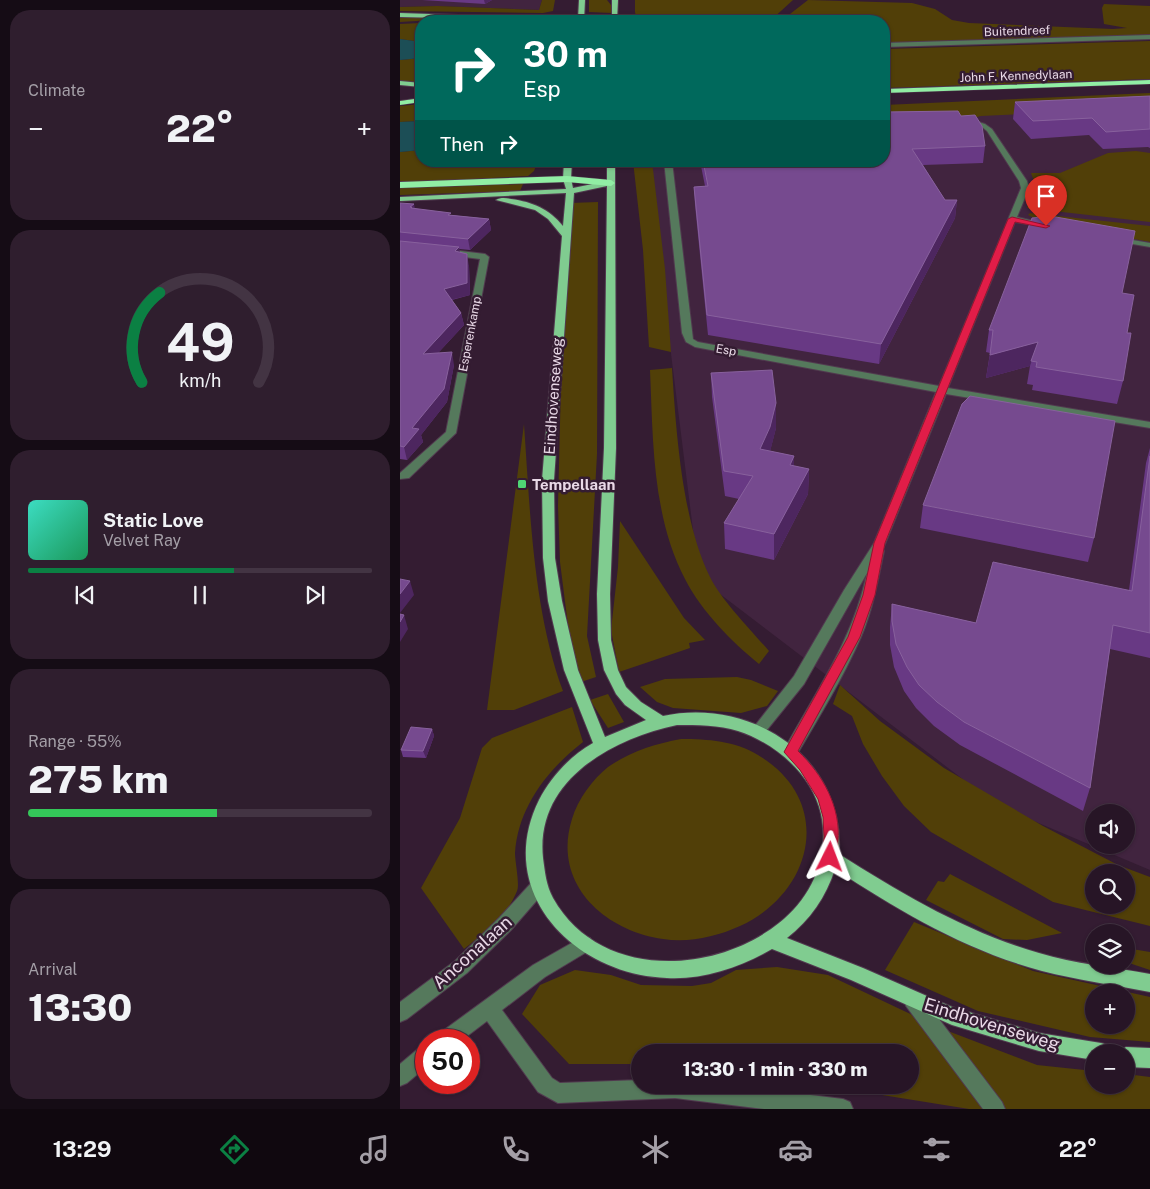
<!DOCTYPE html>
<meta charset="utf-8">
<style>
body{margin:0;font-family:"Public Sans",sans-serif;background:#2f1e2e;color:#f1f3f6;height:100vh;display:flex;flex-direction:column;font-size:19px;white-space:nowrap}
*{box-sizing:border-box;margin:0}
p{font-size:16px;color:#a49fa7}
.icon{flex:none;width:28px;height:28px;fill:none;stroke:currentColor;stroke-width:2;stroke-linecap:round;stroke-linejoin:round}
.map{position:relative;flex:1;overflow:hidden}
.drawer{display:flex;flex-direction:column;gap:10px;padding:10px;background:#150c15;width:400px}
.drawer>*{flex:none}
.banner{position:absolute;left:15px;top:15px;width:475px;height:152px;border-radius:20px;box-shadow:0 1px 4px #0004,0 0 0 1px #433443;background:#00695c;color:#fff;overflow:hidden}
.controls{position:absolute;left:685px;top:804px;display:grid;gap:10px}
.controls a{display:grid;place-items:center;width:50px;height:50px;border-radius:50%;background:#271526;box-shadow:0 1px 4px #0004,0 0 0 1px #433443;font-size:25px}
.speed{position:absolute;left:15px;top:1029px;display:flex;gap:10px;font-size:25px;font-weight:700;text-align:center}
.speed>*{display:grid;place-content:center;width:65px;height:65px;border-radius:50%;background:#271526;box-shadow:0 1px 4px #0004,0 0 0 1px #433443;line-height:1}
.speed .limit{border:8px solid #d22;background:#fff;color:#111}
.pin{position:absolute;display:grid;place-items:center;width:42px;height:42px;color:#fff;margin:-51px -21px;border-radius:50% 50% 50% 0;rotate:-45deg;box-shadow:0 0 5px #0007}
.pin .icon{rotate:45deg}
.me{position:absolute;width:55px;margin:-28px;rotate:3deg;stroke-linejoin:round;filter:drop-shadow(0 0 4px #0008)}
.turn{display:flex;align-items:center;gap:18px;height:105px;padding:0 25px;font-size:22px}
.turn .icon{width:65px;height:65px;stroke-width:2.5}
.turn b{display:block;font-size:35px;line-height:42px}
.then{display:flex;align-items:center;height:48px;padding:0 25px;background:#0003;gap:10px;font-size:19px}
.big{font-size:38px;font-weight:800;line-height:1.1}
.drawer .tile{flex:1;display:flex;flex-direction:column;justify-content:center;gap:8px;min-width:0;padding:0 18px;border-radius:20px;background:#2f1e2e}
.drawer .dial{align-items:center;gap:0}
.dial svg{height:130px;overflow:visible;fill:none;stroke:#433443;stroke-width:7;stroke-linecap:round;text-anchor:middle}
.dial text{fill:#f1f3f6;stroke:none}
.song{display:flex;align-items:center;gap:15px}
.cover{width:60px;height:60px;border-radius:8px;background:linear-gradient(135deg,hsl(170 70% 55%),hsl(150 70% 35%))}
.played{height:5px;border-radius:2px;background:linear-gradient(90deg,#0b8043 60%,#433443 60%)}
.keys{display:flex;justify-content:space-around;direction:ltr}
.heat{display:flex;justify-content:space-between;align-items:center;font-size:28px;direction:ltr}
.charge{height:8px;border-radius:4px;background:linear-gradient(90deg,#34c759 55%,#433443 0)}
.trip{position:absolute;left:231px;top:1044px;width:288px;height:50px;border-radius:25px;background:#271526;box-shadow:0 1px 4px #0004,0 0 0 1px #433443;font-weight:800;line-height:50px;text-align:center}
.tab-bar{display:flex;height:80px;justify-content:space-around;align-items:center;background:#10080f;color:#a49fa7}
.tab-bar .icon{width:35px;height:35px}
.tab-bar .on{color:#0b8043}
.tab-bar b{font-size:22px;color:#f1f3f6}
main{display:flex;flex:1;min-height:0}
.map>svg:first-child{display:block}
.built{fill:#41243f;fill-rule:evenodd}
.green{fill:#513f08;fill-rule:evenodd}
.water{fill:#1c4e56}
.lines{fill:none;stroke-linecap:round;stroke-linejoin:round}
.minor-casing{stroke:#513a4f;stroke-width:2}
.major-casing{stroke:#513a4f;stroke-width:2}
.highway-casing{stroke:#513a4f;stroke-width:1}
.minor{fill:#55795c;fill-rule:evenodd}
.major{fill:#80cc90;fill-rule:evenodd}
.highway{fill:#91eea4;fill-rule:evenodd}
.wall{fill:#683984}
.shaded-wall{fill:#4d265f}
.building{fill:#764a8f;stroke:#88619d}
.route{fill:#e11d48;stroke:#92132f}
.poi-dot{fill:#4fd675;stroke:#341c32;stroke-width:2}
.labels{text-anchor:middle;dominant-baseline:central;stroke-width:5;stroke-linejoin:round;paint-order:stroke}
.far-street-label{font-size:12px;fill:#e9d9e7;stroke:#341c32}
.street-label{font-size:15px;fill:#e9d9e7;stroke:#341c32}
.poi-label{font-size:15px;font-weight:bold;fill:#e9d9e7;stroke:#341c32;text-anchor:start}
.near-street-label{font-size:18px;fill:#e9d9e7;stroke:#341c32}
</style>
<main>
<section class="drawer">
<div class="tile"><p>Climate</p>
<div class="heat"><a>−</a><b class="big">22°</b><a>+</a></div>
</div>
<div class="tile dial"><svg viewBox="0 0 100 80">
<path d="M14 69A42 42 0 1 1 86 69"/>
<path d="M14 69A42 42 0 0 1 25 14" stroke="#0b8043"/>
<text x="50" y="56" font-size="32" font-weight="700">49</text>
<text x="50" y="72" font-size="11">km/h</text>
</svg></div>
<div class="tile">
<div class="song"><i class="cover"></i><div><b>Static Love</b><p>Velvet Ray</p></div></div>
<div class="played"></div>
<div class="keys"><svg class="icon" aria-label="previous" viewBox="0 0 24 24"><path d="M18 5L8 12l10 7zM5 5v14"/></svg><svg class="icon" aria-label="pause" viewBox="0 0 24 24"><path d="M8 5v14M16 5v14"/></svg><svg class="icon" aria-label="next" viewBox="0 0 24 24"><path d="M6 5l10 7-10 7zM19 5v14"/></svg></div>
</div>
<div class="tile"><p>Range · 55%</p><b class="big">275 km</b><div class="charge"></div></div>
<div class="tile"><p>Arrival</p><b class="big">13:30</b></div>
</section>
<div class="map">
<svg width="750" height="1109" viewBox="0 0 750 1109">
<rect width="100%" height="100%" fill="#341c32"/>
<!-- built -->
<path class="built" d="M0 0H142L139 10 37 6 0 7Z
M750 103V870L598 806 299 578 247 161H484V111ZM694 812H726V845H694Z"/>
<!-- green -->
<path class="green" d="M142 0H155L153 11 143 13 0 11V7L37 6 139 10Z
M189 0H207L211 5 212 13 189 12Z
M235 0H393L370 21H237L235 12Z
M408 0 512 3 535 9 552 20 569 23 713 29 727 28 704 24 702 8 704 4 750 6V35L484 43V21H381Z
M0 16H43L141 21 48 19 0 22Z
M21 23V42L0 39V24Z
M750 41V79L484 88V49Z
M21 58V83L0 81V60Z
M750 93V108L581 116 573 118 484 117V105Z
M21 104V121L0 122V106Z
M21 150V161H138L134 171 128 176 0 183V152Z
M736 151 750 153V222L627 208 635 184 631 173H660L708 153Z
M233 161H252L265 269 271 352 249 347 243 250Z
M123 184 120 191 0 195V188Z
M198 202 197 454 187 636 196 677 181 682 170 641 160 562 158 506 162 341 170 203Z
M630 213 750 226V242L643 222 628 215Z
M272 368C276 430 282 521 310 577 322 601 351 630 369 651L359 664C331 641 302 612 285 579 252 516 253 439 250 370Z
M124 424C130 510 133 610 163 691L114 710H87Z
M220 521 284 618 305 640 289 643 290 648 219 672 211 630 218 567Z
M337 677 351 680 378 691 367 706 341 713 273 708 257 702 240 687 265 679Z
M440 685 480 721 544 768 643 826 718 865 750 877V926L653 902 531 832 504 806 482 776 463 744 452 716 433 704ZM694 872H726V905H694Z
M208 694 224 722 208 728 190 700Z
M172 707 183 742C148 769 118 807 115 853 115 862 120 885 117 891 106 918 86 931 64 949L21 888 60 818 82 748 92 738Z
M281 739C308 739 335 741 358 755 435 801 414 892 340 926 316 937 288 943 263 939 202 930 152 882 172 819 178 799 192 780 208 767 231 751 255 744 281 739Z
M550 874 662 933 627 940 603 939 526 900 538 881 544 882Z
M514 922 633 971 750 997V1042L690 1037 578 1011 485 970ZM694 992H726V1025H694Z
M726 948 750 952V970L726 962Z
M377 967 428 975 540 1028 637 1065 694 1071V1085H726V1074L750 1077V1109H569L420 1085H510V1052H240V1064H169L122 1014 140 985 175 970 211 975 241 985 292 986 311 983 336 970Z"/>
<!-- water -->
<path class="water" d="M0 39 21 42V58L0 60Z
M21 121V150L0 152V122Z"/>
<g class="lines">
<!-- minor casing -->
<g class="minor-casing">
<path id="minor" d="M750 35V39L484 47V43Z
M566 118 585 124 592 129 627 181 629 188 617 217 650 225 646 227 615 222 548 388 750 422V428L546 394 483 549 484 551C478 580 473 609 461 637 443 678 419 717 396 756L391 758 386 756 383 752C415 693 453 640 467 573L404 684 362 736 357 738 352 736 350 732 394 676 444 590 474 543 536 392 295 347 286 342 282 333 264 161H272L293 339 298 342 539 386 621 188 619 181 587 131 581 126 564 121 563 120Z
M715 237 750 243V247L715 241Z
M52 250 85 254 89 257 56 433 9 478 0 479V473L46 432 80 259 49 255V251Z
M139 879 145 881 147 886 145 891 111 930 67 973 7 1019 0 1022V1002L55 961 99 918 133 881Z
M184 936 190 938 193 944 190 950 145 977 102 1010 152 1078 160 1083 240 1080V1085H330L443 1099 450 1102 453 1109H364L275 1098 158 1103 138 1092 87 1021 62 1040H37L40 1033 133 965Z
M513 991 520 994 602 1102 605 1109H583L506 1006 504 1000 506 994Z
M26 1046V1067L7 1083 0 1086V1064L19 1048Z"/>
</g>
<!-- major casing -->
<g class="major-casing">
<path id="major" d="M179 0H185L184 21 0 17V13L178 19Z
M212 0H218L217 21H212Z
M0 81 21 83V87L0 85Z
M164 161H172L171 179 173 188 207 181V161H215L216 448 210 594 211 640 218 670 226 687 241 702 263 716C352 697 445 758 439 854 502 894 566 932 639 953 675 964 713 967 750 974V992C714 985 677 980 642 971 567 951 499 911 435 869 426 897 410 920 387 938L463 968 552 1007 639 1033 701 1043 708 1045 710 1052H694V1060L639 1051 552 1025 451 980 372 949C341 967 303 980 267 978 175 975 93 893 139 800 151 777 170 756 193 743L164 670 148 601 143 558 142 480 162 236 148 219 135 210 96 200C101 197 106 198 111 199 133 202 149 209 163 226L166 193 0 201V197L166 189 163 179ZM207 186 204 448 197 594 198 640 204 670 216 694 225 705 246 720 205 737 178 670 162 601 155 558 154 480 174 193ZM277 725C297 725 319 725 338 731 375 743 412 774 421 814 430 856 412 897 379 923 314 975 199 980 153 898 146 885 145 872 143 858 135 780 212 739 277 725Z
M726 1047 750 1048V1068L726 1067V1052H718Z"/>
</g>
<!-- highway casing -->
<g class="highway-casing">
<path id="highway" d="M750 80V84L484 93V89Z
M21 98V102L0 105V101Z
M167 176 211 180 215 183 211 186 167 182 0 188V182Z"/>
</g>
<!-- minor -->
<use href="#minor" class="minor"/>
<!-- major -->
<use href="#major" class="major"/>
<!-- highway -->
<use href="#highway" class="highway"/>
</g>
<!-- wall -->
<path class="wall" d="M22 0H92L85 4Z
M750 96V148L748 147 703 149 689 135 631 139 613 119 615 102Z
M561 116 585 146 583 163 523 165 545 200H557L555 218 479 364 308 335 295 205 294 187 305 186 300 161H484Z
M0 203 15 209 51 215 89 219 91 230 70 250 59 249 60 253 69 266 70 295 52 300 61 313 64 325 38 353 54 365 47 402 21 435 23 442 7 460 0 459Z
M722 293 727 333 723 381 717 404 632 390 633 385 627 384 630 366 586 378 590 353 586 352 589 330Z
M311 373 376 428 370 451 394 456V466L409 469 408 494 374 560 325 549 324 523 339 499 325 496 312 397Z
M750 448V658L710 649 690 788 683 811 560 745 534 726 516 708 504 691 494 667 490 645V627L492 604 576 623 729 590 746 463Z
M523 505 694 538 688 562 520 528Z
M32 729 34 736 26 758 3 757 1 750Z"/>
<!-- shaded-wall -->
<path class="shaded-wall" d="M84 0H92L85 4Z
M557 200 555 218 479 364 481 344Z
M14 204 16 214 10 207Z
M89 219 91 230 70 250 68 239Z
M59 247 61 259 55 251Z
M67 254 69 266 70 295 46 301 44 289Z
M61 313 64 325 26 366 23 354Z
M638 342 630 366 586 378 590 355Z
M52 352 54 365 47 402 21 435 23 442 7 460 4 447 12 428Z
M376 403V428L370 452 360 449Z
M394 456V481L390 465Z
M409 469 408 494 374 560V534Z
M10 581 14 595 0 613V594Z
M4 615 8 629 0 642V622Z
M32 729 34 736 26 758 23 751Z"/>
<!-- building -->
<path class="building" d="M750 96V129L706 132 692 118 633 121 615 102Z
M558 111 561 116 575 115 582 126 585 146 512 149 545 200H557L481 344 307 315 294 187 308 186 303 161H484V112Z
M0 203 14 204 10 207H12L11 208 51 213 48 215 89 219 68 239 0 232Z
M650 216 735 231 722 293 734 295 727 333H731L723 381 636 367 637 362 631 361 638 342 590 355 593 330H589L632 218Z
M0 241 59 247 55 251 67 254V283L44 289 61 313 23 354 52 352 44 389 12 428 19 429 4 447 0 446Z
M372 370 376 403 370 427 360 449 394 456 390 465 409 469 374 534 324 523 353 476 324 471 311 373Z
M570 396 715 421 694 538 523 505 562 404Z
M750 456V633L713 625 690 788 564 722 537 702 519 685 507 667 496 644 492 621V604L576 623 593 562 732 591Z
M0 579 10 581 0 594Z
M0 614 4 615 0 622Z
M11 727 32 729 23 751 1 750Z"/>
<!-- route -->
<path class="route" d="M612 217 650 226 646 228 615 222 485 543 475 595 460 637 398 751C423 775 441 807 438 842 438 849 438 856 435 862L430 864 424 862 422 857 424 837 423 817 418 799 400 770 384 752 448 637 463 595 474 543 608 219Z"/>
<!-- markers -->
<rect class="poi-dot" x="117" y="479" width="10" height="10" rx="2.5"/>
<g class="labels">
<!-- far-street labels -->
<g class="far-street-label">
<text transform="translate(617 31) rotate(-2)">Buitendreef</text>
<text transform="translate(616 76) rotate(-2)">John F. Kennedylaan</text>
<text transform="translate(70 334) rotate(-79)">Esperenkamp</text>
<text transform="translate(326 350) rotate(10)">Esp</text>
</g>
<!-- street labels -->
<g class="street-label">
<text transform="translate(153 396) rotate(-86)">Eindhovenseweg</text>
</g>
<!-- poi labels -->
<g class="poi-label">
<text x="132" y="484">Tempellaan</text>
</g>
<!-- near-street labels -->
<g class="near-street-label">
<text transform="translate(72 952) rotate(-42)">Anconalaan</text>
<text transform="translate(592 1024) rotate(17)">Eindhovenseweg</text>
</g>
</g>
</svg>
<div class="controls">
<a><svg class="icon" aria-label="sound" viewBox="0 0 24 24"><path d="M4 9h4l5-4v14l-5-4H4zM17 9q2 3 0 6"/></svg></a>
<a><svg class="icon" aria-label="search" viewBox="0 0 24 24"><circle cx="10" cy="10" r="6"/><path d="M15 15l6 6"/></svg></a>
<a><svg class="icon" aria-label="layers" viewBox="0 0 24 24"><path d="M12 4l9 5-9 5-9-5zM3 14l9 5 9-5"/></svg></a>
<a>+</a>
<a>−</a>
</div>
<div class="speed"><div class="limit">50</div></div>
<div class="pin" style="left:646px;top:226px;background:#d93025"><svg class="icon" aria-label="arrive" viewBox="0 0 24 24"><path d="M6 21V4h12l-3 4 3 4H6"/></svg></div>
<svg class="me" style="left:430px;top:857px" viewBox="-20 -20 40 40"><path d="M0-17L14 15 0 8-14 15z" fill="#e11d48" stroke="#fff" stroke-width="4"/></svg>
<div class="trip">13:30 · 1 min · 330 m</div>
<div class="banner">
<div class="turn"><svg class="icon" aria-label="right" viewBox="0 0 24 24"><path d="M7 20v-9h11M14 6l5 5-5 5"/></svg><div><b>30 m</b>Esp</div></div>
<div class="then">Then<svg class="icon" aria-label="right" viewBox="0 0 24 24"><path d="M7 20v-9h11M14 6l5 5-5 5"/></svg></div>
</div>
</div>
</main>
<nav class="tab-bar">
<b>13:29</b>
<svg class="icon on" aria-label="directions" viewBox="0 0 24 24"><path d="M12 3l9 9-9 9-9-9zM9 14v-3h6M13 9l2 2-2 2"/></svg>
<svg class="icon" aria-label="music" viewBox="0 0 24 24"><path d="M9 18V5l10-2v13"/><circle cx="6" cy="18" r="3"/><circle cx="16" cy="16" r="3"/></svg>
<svg class="icon" aria-label="phone" viewBox="0 0 24 24"><path d="M5 4h4l2 5-3 2q2 4 5 5l2-3 5 2v4C11 20 4 13 5 4z"/></svg>
<svg class="icon" aria-label="climate" viewBox="0 0 24 24"><path d="M12 3v18M4 7l16 10M4 17L20 7"/></svg>
<svg class="icon" aria-label="car" viewBox="0 0 24 24"><path d="M5 17H2v-5l4-1 3-4h7l3 4 3 1v5h-3M9 17h6M6 11h13"/><circle cx="7" cy="17" r="2"/><circle cx="17" cy="17" r="2"/></svg>
<svg class="icon" aria-label="filters" viewBox="0 0 24 24"><path d="M4 7h16M4 17h16"/><circle cx="9" cy="7" r="2"/><circle cx="15" cy="17" r="2"/></svg>
<b>22°</b>
</nav>
